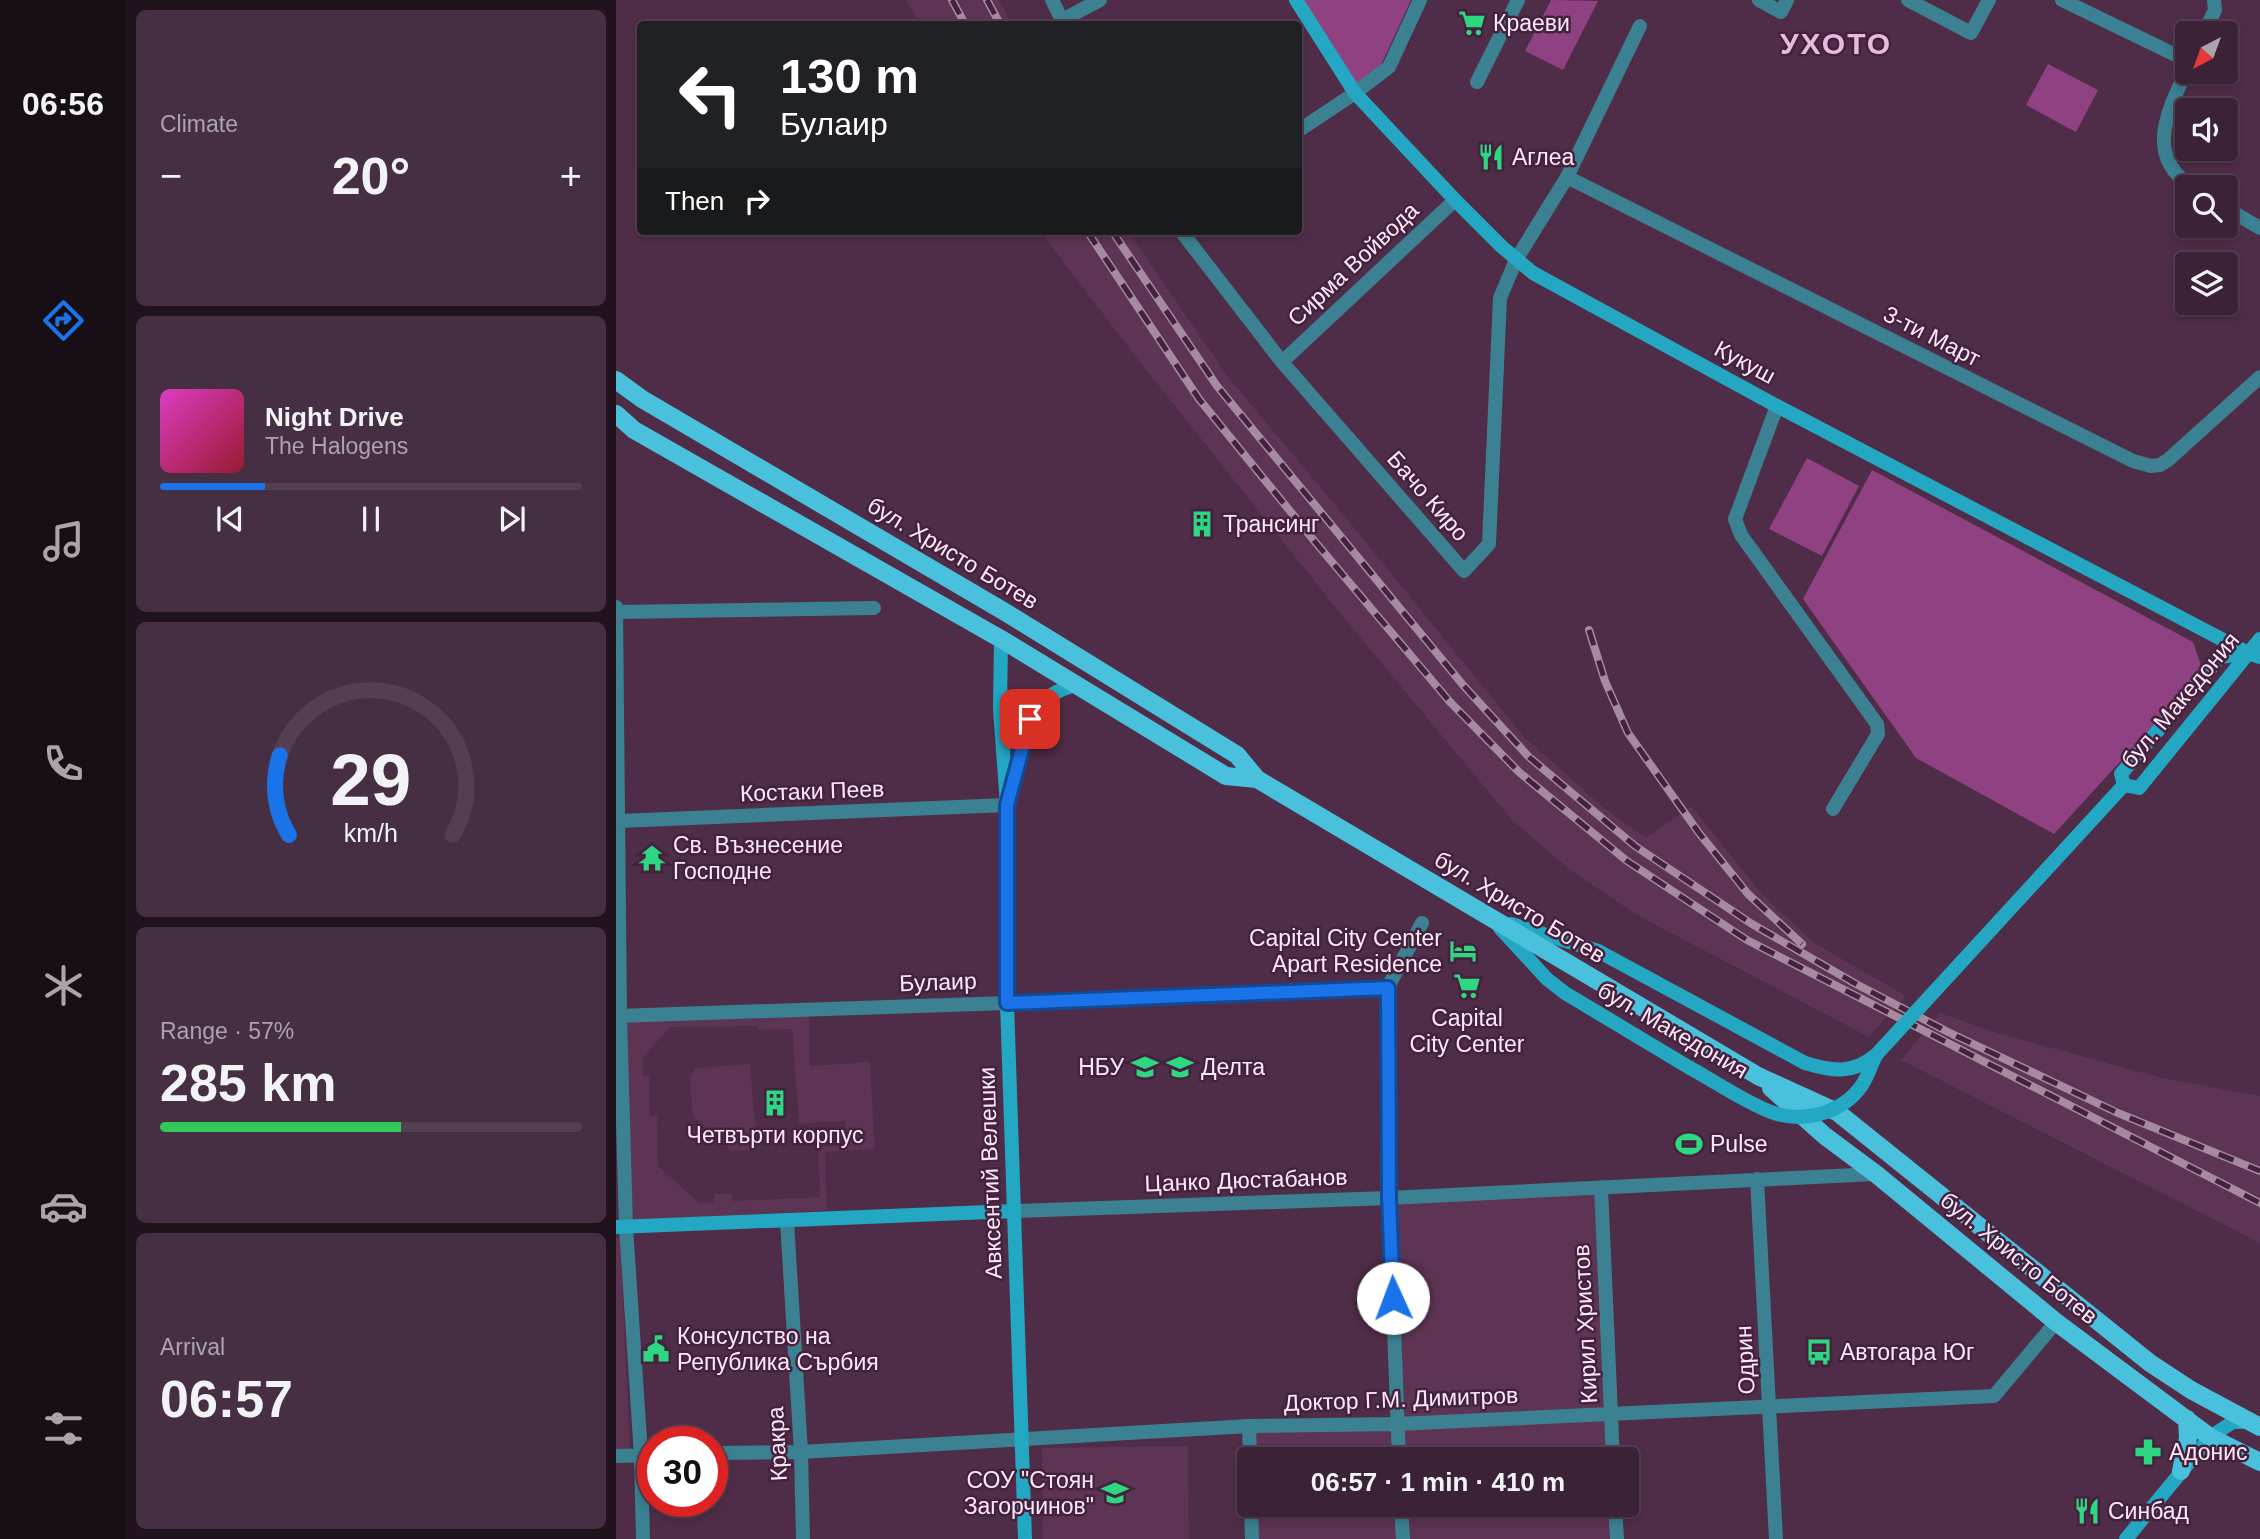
<!DOCTYPE html>
<meta charset="utf-8">
<style>
body{margin:0;font-family:Helvetica,sans-serif;background:#462f42;color:#f1f3f6;height:100vh;display:flex;flex-direction:column;font-size:26px;white-space:nowrap}
*{box-sizing:border-box;margin:0}
p{font-size:23px;color:#aca4ad}
.icon{flex:none;width:38px;height:38px;fill:none;stroke:currentColor;stroke-width:2;stroke-linecap:round;stroke-linejoin:round}
.map{position:relative;flex:1;overflow:hidden}
.panel{display:flex;flex-direction:column;gap:10px;padding:10px;background:#20131e;width:490px}
.panel>*{flex:none}
.top-card{position:absolute;left:21px;top:21px;width:665px;height:214px;border-radius:7px;box-shadow:0 4px 10px #0003,0 0 0 2px #543f51;background:#202124;color:#fff;overflow:hidden}
.needle{width:46px;rotate:221deg}
.controls{position:absolute;left:1559px;top:21px;display:grid;gap:14px}
.controls a{display:grid;place-items:center;width:63px;height:63px;border-radius:7px;background:#3b2236;box-shadow:0 4px 10px #0003,0 0 0 2px #543f51;font-size:35px}
.speed{position:absolute;left:21px;top:1426px;display:flex;gap:14px;font-size:35px;font-weight:700;text-align:center}
.speed>*{display:grid;place-content:center;width:91px;height:91px;border-radius:50%;background:#3b2236;box-shadow:0 4px 10px #0003,0 0 0 2px #543f51;line-height:1}
.speed .limit{border:10px solid #d22;background:#fff;color:#111}
.pin{position:absolute;display:grid;place-items:center;width:60px;height:60px;color:#fff;margin:-30px;border-radius:14px;box-shadow:0 4px 10px #0006}
.me{position:absolute;width:77px;margin:-38px;rotate:358deg;stroke-linejoin:round;filter:drop-shadow(0 0 5px #0008)}
.turn{display:flex;align-items:center;gap:24px;height:147px;padding:0 28px;font-size:32px}
.turn .icon{width:91px;height:91px;stroke-width:2.5}
.turn b{display:block;font-size:49px;line-height:60px}
.then{display:flex;align-items:center;height:66px;padding:0 28px;background:#0003;gap:14px;font-size:26px}
.big{font-size:52px;font-weight:700;line-height:1.1}
.panel .card{flex:1;display:flex;flex-direction:column;justify-content:center;gap:10px;min-width:0;padding:0 24px;border-radius:10px;background:#462f42}
.panel .dial{align-items:center;gap:0}
.dial svg{height:182px;overflow:visible;fill:none;stroke:#543f51;stroke-width:7;stroke-linecap:round;text-anchor:middle}
.dial text{fill:#f1f3f6;stroke:none}
.song{display:flex;align-items:center;gap:21px}
.cover{width:84px;height:84px;border-radius:10px;background:linear-gradient(135deg,hsl(310 70% 55%),hsl(350 70% 35%))}
.played{height:7px;border-radius:4px;background:linear-gradient(90deg,#1a73e8 25%,#543f51 25%)}
.keys{display:flex;justify-content:space-around;direction:ltr}
.heat{display:flex;justify-content:space-between;align-items:center;font-size:38px;direction:ltr}
.charge{height:10px;border-radius:5px;background:linear-gradient(90deg,#34c759 57%,#543f51 0)}
.trip{position:absolute;left:621px;top:1447px;width:402px;height:70px;border-radius:7px;background:#3b2236;box-shadow:0 4px 10px #0003,0 0 0 2px #543f51;font-weight:700;line-height:70px;text-align:center}
main{display:flex;flex:1;min-height:0}
.tabs{display:flex;flex-direction:column;width:126px;justify-content:space-around;align-items:center;background:#180e16;color:#aca4ad}
.tabs .icon{width:49px;height:49px}
.tabs .selected{color:#1a73e8}
.tabs b{font-size:32px;color:#f1f3f6}
.map>svg:first-child{display:block}
.built{fill:#5d3454;fill-rule:evenodd}
.green{fill:#904181}
.lines{fill:none;stroke-linecap:round;stroke-linejoin:round}
.street{stroke:#3b8191;stroke-width:14}
.secondary{stroke:#24a7c2;stroke-width:14}
.primary{stroke:#49c1dc;stroke-width:18}
.rail-casing{stroke:#a68aa0;stroke-width:8}
.rail{stroke:#44223d;stroke-width:5;stroke-dasharray:16;stroke-linecap:butt}
.secondary-bridge{stroke:#24a7c2;stroke-width:14}
.route-casing{stroke:#114b97;stroke-width:18}
.route{stroke:#1a73e8;stroke-width:12}
.labels{text-anchor:middle;dominant-baseline:central;stroke-width:5;stroke-linejoin:round;paint-order:stroke}
.poi-label{font-size:23px;fill:#ffe8f9;stroke:#44223d;text-anchor:start}
.street-label{font-size:23px;fill:#ffe8f9;stroke:#44223d}
.district-label{font-size:30px;font-weight:bold;letter-spacing:2px;fill:#e7bbdc;stroke:#44223d}
</style>
<main>
<nav class="tabs">
<b>06:56</b>
<svg class="icon selected" aria-label="directions" viewBox="0 0 24 24"><path d="M12 3l9 9-9 9-9-9zM9 14v-3h6M13 9l2 2-2 2"/></svg>
<svg class="icon" aria-label="music" viewBox="0 0 24 24"><path d="M9 18V5l10-2v13"/><circle cx="6" cy="18" r="3"/><circle cx="16" cy="16" r="3"/></svg>
<svg class="icon" aria-label="phone" viewBox="0 0 24 24"><path d="M5 4h4l2 5-3 2q2 4 5 5l2-3 5 2v4C11 20 4 13 5 4z"/></svg>
<svg class="icon" aria-label="climate" viewBox="0 0 24 24"><path d="M12 3v18M4 7l16 10M4 17L20 7"/></svg>
<svg class="icon" aria-label="car" viewBox="0 0 24 24"><path d="M5 17H2v-5l4-1 3-4h7l3 4 3 1v5h-3M9 17h6M6 11h13"/><circle cx="7" cy="17" r="2"/><circle cx="17" cy="17" r="2"/></svg>
<svg class="icon" aria-label="filters" viewBox="0 0 24 24"><path d="M4 7h16M4 17h16"/><circle cx="9" cy="7" r="2"/><circle cx="15" cy="17" r="2"/></svg>
</nav>
<section class="panel">
<div class="card"><p>Climate</p>
<div class="heat"><a>−</a><b class="big">20°</b><a>+</a></div>
</div>
<div class="card">
<div class="song"><i class="cover"></i><div><b>Night Drive</b><p>The Halogens</p></div></div>
<div class="played"></div>
<div class="keys"><svg class="icon" aria-label="previous" viewBox="0 0 24 24"><path d="M18 5L8 12l10 7zM5 5v14"/></svg><svg class="icon" aria-label="pause" viewBox="0 0 24 24"><path d="M8 5v14M16 5v14"/></svg><svg class="icon" aria-label="next" viewBox="0 0 24 24"><path d="M6 5l10 7-10 7zM19 5v14"/></svg></div>
</div>
<div class="card dial"><svg viewBox="0 0 100 80">
<path d="M14 69A42 42 0 1 1 86 69"/>
<path d="M14 69A42 42 0 0 1 10 34" stroke="#1a73e8"/>
<text x="50" y="56" font-size="32" font-weight="700">29</text>
<text x="50" y="72" font-size="11">km/h</text>
</svg></div>
<div class="card"><p>Range · 57%</p><b class="big">285 km</b><div class="charge"></div></div>
<div class="card"><p>Arrival</p><b class="big">06:57</b></div>
</section>
<div class="map">
<svg width="1644" height="1539" viewBox="0 0 1644 1539">
<rect width="100%" height="100%" fill="#4f2d48"/>
<!-- built -->
<path class="built" d="M290 0H383L396 24H304Z
M424 231H512L612 377 730 518 907 736 988 808 1030 838 1075 806 1145 893 1198 943 1290 996 1253 1037 1021 915 953 869 896 820 724 613 520 357Z
M1324 1013 1381 1033 1546 1078 1644 1096V1243L1285 1060Z
M193 1015 194 1066 254 1062 259 1149 209 1152 211 1210 16 1221 10 1020ZM142 1026 143 1030 176 1029 183 1124 229 1121 232 1145 202 1147 204 1197 116 1201V1194H98V1202L83 1203 42 1166 41 1116H34L33 1076H27V1057L54 1027Z
M134 1064 141 1150 115 1151 76 1115 74 1076 80 1068Z
M985 1187 997 1459H634L633 1426 781 1424 773 1198Z
M0 1237H4L14 1450H0Z
M572 1446 573 1539H427L426 1448Z
M635 1505H999L1001 1539H636Z"/>
<!-- green -->
<path class="green" d="M687 0H795L758 80 742 84 718 62Z
M935 0 982 1 947 70 909 51Z
M1432 64 1482 90 1460 132 1410 105Z
M1191 458 1243 486 1206 556 1153 529Z
M1256 470 1577 642 1587 671 1438 834 1300 758 1187 599Z"/>
<g class="lines">
<!-- street -->
<path class="street" d="M436 0 448 24
M1143 0 1165 12 1171 0
M1292 0 1355 33 1373 0
M1446 0 1572 61
M446 20 484 0
M1588 33 1599 10 1598 0
M1572 67C1553 110 1527 155 1576 187
M861 82 902 0
M682 131 739 93 773 67 804 0
M951 177 1517 461 1535 466 1544 465 1552 460 1644 377
M1610 208 1644 228
M565 231 666 362 848 571 873 544 884 298 900 260 951 177 1024 26
M666 362 839 200
M1161 406 1119 519 1125 535 1261 724 1262 734 1217 809
M0 607 4 1015 10 1227 25 1455 27 1539
M1 612 258 608
M3 821 391 805
M0 1016 391 1003 772 987
M1141 1179 1160 1539
M985 1187 997 1460
M398 1211 773 1198 1260 1174
M171 1221 185 1452 187 1539
M633 1426 634 1460
M96 1453 185 1452 633 1426 781 1424 1378 1396 1440 1322
M0 1456 37 1455
M783 1460 773 1198 772 987 806 923
M635 1505 636 1539
M785 1505 787 1539
M999 1505 1001 1539"/>
<!-- secondary -->
<path class="secondary" d="M680 0 739 93 839 200 885 246 917 273 1161 406 1632 653 1644 657
M385 639 384 709 391 805V1003L409 1539
M1632 653 1604 657 1505 774 1508 785 1523 788 1644 639
M394 794C406 749 407 695 461 685
M895 924 982 951 1189 1063C1216 1071 1236 1075 1260 1055
M884 928 931 979 949 993 1074 1068
M0 1227 398 1211
M1510 1539 1594 1437 1617 1422H1632"/>
<!-- primary -->
<path class="primary" d="M0 380 26 399 389 612 621 755 641 779 1142 1076 1221 1112 1534 1363 1575 1390 1644 1427
M0 414 18 430 385 639 610 776 641 779
M1155 1088 1209 1136 1260 1174 1440 1322 1594 1437 1644 1462
M1565 1471 1572 1438 1571 1419"/>
<!-- rail casing -->
<g class="rail-casing">
<path id="rail" d="M336 0 349 24
M371 0 384 24
M471 231 583 399 700 543 834 702 904 773 1011 861 1131 940 1644 1203
M496 231 601 386 847 685 913 757 1019 846 1136 924 1240 984 1332 1032 1502 1113 1644 1171
M973 630 989 681 1012 733 1083 833 1132 894 1186 944"/>
</g>
<!-- rail -->
<use href="#rail" class="rail"/>
<!-- secondary-bridge -->
<path class="secondary-bridge" d="M1074 1068C1100 1082 1127 1101 1155 1112 1187 1124 1227 1113 1246 1085 1252 1076 1255 1065 1260 1055L1508 785"/>
</g>
<g class="lines">
<!-- route casing -->
<g class="route-casing">
<path id="route" d="M414 719 391 805V1003L772 988 773 1198 777 1298"/>
</g>
<!-- route -->
<use href="#route" class="route"/>
</g>
<!-- icons -->
<defs>
<g id="supermarket-bare" transform="scale(2.1)"><path d="M-6-5.5h2.5l.6 2H6L4.5 2H-2.5L-4.4-4H-6ZM-1.5 3.2a1.3 1.3 0 1 0 .1 0ZM3 3.2a1.3 1.3 0 1 0 .1 0Z" fill="#2ed883" stroke="#44223d" stroke-width="2.5" paint-order="stroke"/></g>
<g id="restaurant-bare" transform="scale(2.1)"><path d="M-5-6h1v4h1v-4h1v4h1v-4h1v5L-1.5 .5V6h-2V.5L-5-1ZM5-6V6H3V1.5H1.5Q1.5-4 5-6Z" fill="#2ed883" stroke="#44223d" stroke-width="2.5" paint-order="stroke"/></g>
<g id="building-bare" transform="scale(2.1)"><path d="M-4-6H4V6H1V3H-1V6H-4ZM-2.5-4.3h1.7v1.8h-1.7ZM.8-4.3h1.7v1.8H.8ZM-2.5-1h1.7V.8h-1.7ZM.8-1h1.7V.8H.8Z" fill="#2ed883" stroke="#44223d" stroke-width="2.5" paint-order="stroke"/></g>
<g id="temple-bare" transform="scale(2.1)"><path d="M0-6L5-2H3V0L6.5 2.5H4V6H1.5V3h-3V6H-4V2.5H-6.5L-3 0V-2H-5Z" fill="#2ed883" stroke="#44223d" stroke-width="2.5" paint-order="stroke"/></g>
<g id="hotel-bare" transform="scale(2.1)"><path d="M-6-4.5h1.5V1H6V5H4.5V3h-9V5H-6ZM-4 0a1.8 1.8 0 1 1 3.6 0ZM.5 0V-2.5h3Q6-2.5 6 0Z" fill="#2ed883" stroke="#44223d" stroke-width="2.5" paint-order="stroke"/></g>
<g id="university-bare" transform="scale(2.1)"><path d="M0-5L7-2L0 1L-7-2ZM-4 1L0 2.5L4 1V4Q0 6-4 4Z" fill="#2ed883" stroke="#44223d" stroke-width="2.5" paint-order="stroke"/></g>
<g id="stadium-bare" transform="scale(2.1)"><path d="M0-5a6.5 5 0 1 0 0 10a6.5 5 0 1 0 0-10ZM-3.5-1.8h7v3.6h-7Z" fill="#2ed883" stroke="#44223d" stroke-width="2.5" paint-order="stroke"/></g>
<g id="civic-bare" transform="scale(2.1)"><path d="M-.6-6.5H3V-4.5H.6V-3L4-1V1h2V6H-6V1h2V-1L-.6-3ZM-1.2 2.5V6h2.4V2.5Z" fill="#2ed883" stroke="#44223d" stroke-width="2.5" paint-order="stroke"/></g>
<g id="bus-bare" transform="scale(2.1)"><path d="M-5-6H5V4H4V6H2V4H-2V6H-4V4H-5ZM-3.5-4V0h7V-4ZM-3.5 1.2v1.5H-2V1.2ZM2 1.2v1.5H3.5V1.2Z" fill="#2ed883" stroke="#44223d" stroke-width="2.5" paint-order="stroke"/></g>
<g id="pharmacy-bare" transform="scale(2.1)"><path d="M-2-6h4v4h4v4h-4v4h-4v-4h-4v-4h4Z" fill="#2ed883" stroke="#44223d" stroke-width="2.5" paint-order="stroke"/></g>
<g id="school-bare" transform="scale(2.1)"><path d="M0-5L7-2L0 1L-7-2ZM-4 1L0 2.5L4 1V4Q0 6-4 4Z" fill="#2ed883" stroke="#44223d" stroke-width="2.5" paint-order="stroke"/></g>
</defs>
<g fill-rule="evenodd">
<use href="#supermarket-bare" x="856" y="23"/>
<use href="#restaurant-bare" x="875" y="157"/>
<use href="#building-bare" x="586" y="524"/>
<use href="#temple-bare" x="36" y="858"/>
<use href="#hotel-bare" x="847" y="951"/>
<use href="#supermarket-bare" x="851" y="986"/>
<use href="#university-bare" x="529" y="1067"/>
<use href="#university-bare" x="564" y="1067"/>
<use href="#building-bare" x="159" y="1103"/>
<use href="#stadium-bare" x="1073" y="1144"/>
<use href="#civic-bare" x="40" y="1349"/>
<use href="#bus-bare" x="1203" y="1352"/>
<use href="#pharmacy-bare" x="1532" y="1452"/>
<use href="#school-bare" x="499" y="1493"/>
<use href="#restaurant-bare" x="1471" y="1511"/>
</g>
<g class="labels">
<!-- poi labels -->
<g class="poi-label">
<text x="877" y="23">Краеви</text>
<text x="896" y="157">Аглеа</text>
<text x="607" y="524">Трансинг</text>
<text x="57" y="845">Св. Възнесение<tspan x="57" dy="26">Господне</tspan></text>
<text x="826" y="938" text-anchor="end">Capital City Center<tspan x="826" dy="26">Apart Residence</tspan></text>
<text x="851" y="1018" text-anchor="middle">Capital<tspan x="851" dy="26">City Center</tspan></text>
<text x="508" y="1067" text-anchor="end">НБУ</text>
<text x="585" y="1067">Делта</text>
<text x="159" y="1135" text-anchor="middle">Четвърти корпус</text>
<text x="1094" y="1144">Pulse</text>
<text x="61" y="1336">Консулство на<tspan x="61" dy="26">Република Сърбия</tspan></text>
<text x="1224" y="1352">Автогара Юг</text>
<text x="1553" y="1452">Адонис</text>
<text x="478" y="1480" text-anchor="end">СОУ "Стоян<tspan x="478" dy="26">Загорчинов"</tspan></text>
<text x="1492" y="1511">Синбад</text>
</g>
<!-- street labels -->
<g class="street-label">
<text transform="translate(737 264) rotate(-43)">Сирма Войвода</text>
<text transform="translate(1316 336) rotate(27)">3-ти Март</text>
<text transform="translate(1129 362) rotate(28)">Кукуш</text>
<text transform="translate(812 496) rotate(49)">Бачо Киро</text>
<text transform="translate(337 553) rotate(31)">бул. Христо Ботев</text>
<text transform="translate(1564 700) rotate(-50)">бул. Македония</text>
<text transform="translate(196 791) rotate(-2)">Костаки Пеев</text>
<text transform="translate(904 907) rotate(31)">бул. Христо Ботев</text>
<text transform="translate(322 982) rotate(-2)">Булаир</text>
<text transform="translate(1057 1030) rotate(30)">бул. Македония</text>
<text transform="translate(374 1173) rotate(-92)">Авксентий Велешки</text>
<text transform="translate(630 1180) rotate(-2)">Цанко Дюстабанов</text>
<text transform="translate(1403 1258) rotate(39)">бул. Христо Ботев</text>
<text transform="translate(969 1324) rotate(-93)">Кирил Христов</text>
<text transform="translate(1129 1360) rotate(-93)">Одрин</text>
<text transform="translate(785 1399) rotate(-2)">Доктор Г.М. Димитров</text>
<text transform="translate(161 1444) rotate(-93)">Кракра</text>
</g>
<!-- district labels -->
<g class="district-label">
<text x="1220" y="43">УХОТО</text>
</g>
</g>
</svg>
<div class="controls">
<a><svg class="needle" viewBox="-14 -14 28 28"><path d="M0-13l5 13h-10z" fill="#e53935"/><path d="M0 13l5-13h-10z" fill="#aca4ad"/></svg></a>
<a><svg class="icon" aria-label="sound" viewBox="0 0 24 24"><path d="M4 9h4l5-4v14l-5-4H4zM17 9q2 3 0 6"/></svg></a>
<a><svg class="icon" aria-label="search" viewBox="0 0 24 24"><circle cx="10" cy="10" r="6"/><path d="M15 15l6 6"/></svg></a>
<a><svg class="icon" aria-label="layers" viewBox="0 0 24 24"><path d="M12 4l9 5-9 5-9-5zM3 14l9 5 9-5"/></svg></a>
</div>
<div class="speed"><div class="limit">30</div></div>
<div class="pin" style="left:414px;top:719px;background:#d93025"><svg class="icon" aria-label="arrive" viewBox="0 0 24 24"><path d="M6 21V4h12l-3 4 3 4H6"/></svg></div>
<svg class="me" style="left:777px;top:1298px" viewBox="-20 -20 40 40"><circle r="19" fill="#fff"/><path d="M0-13L10 11 0 6-10 11z" fill="#1a73e8"/></svg>
<div class="trip">06:57 · 1 min · 410 m</div>
<div class="top-card">
<div class="turn"><svg class="icon" aria-label="left" viewBox="0 0 24 24"><path d="M17 20v-9H6M10 6l-5 5 5 5"/></svg><div><b>130 m</b>Булаир</div></div>
<div class="then">Then<svg class="icon" aria-label="right" viewBox="0 0 24 24"><path d="M7 20v-9h11M14 6l5 5-5 5"/></svg></div>
</div>
</div>
</main>
